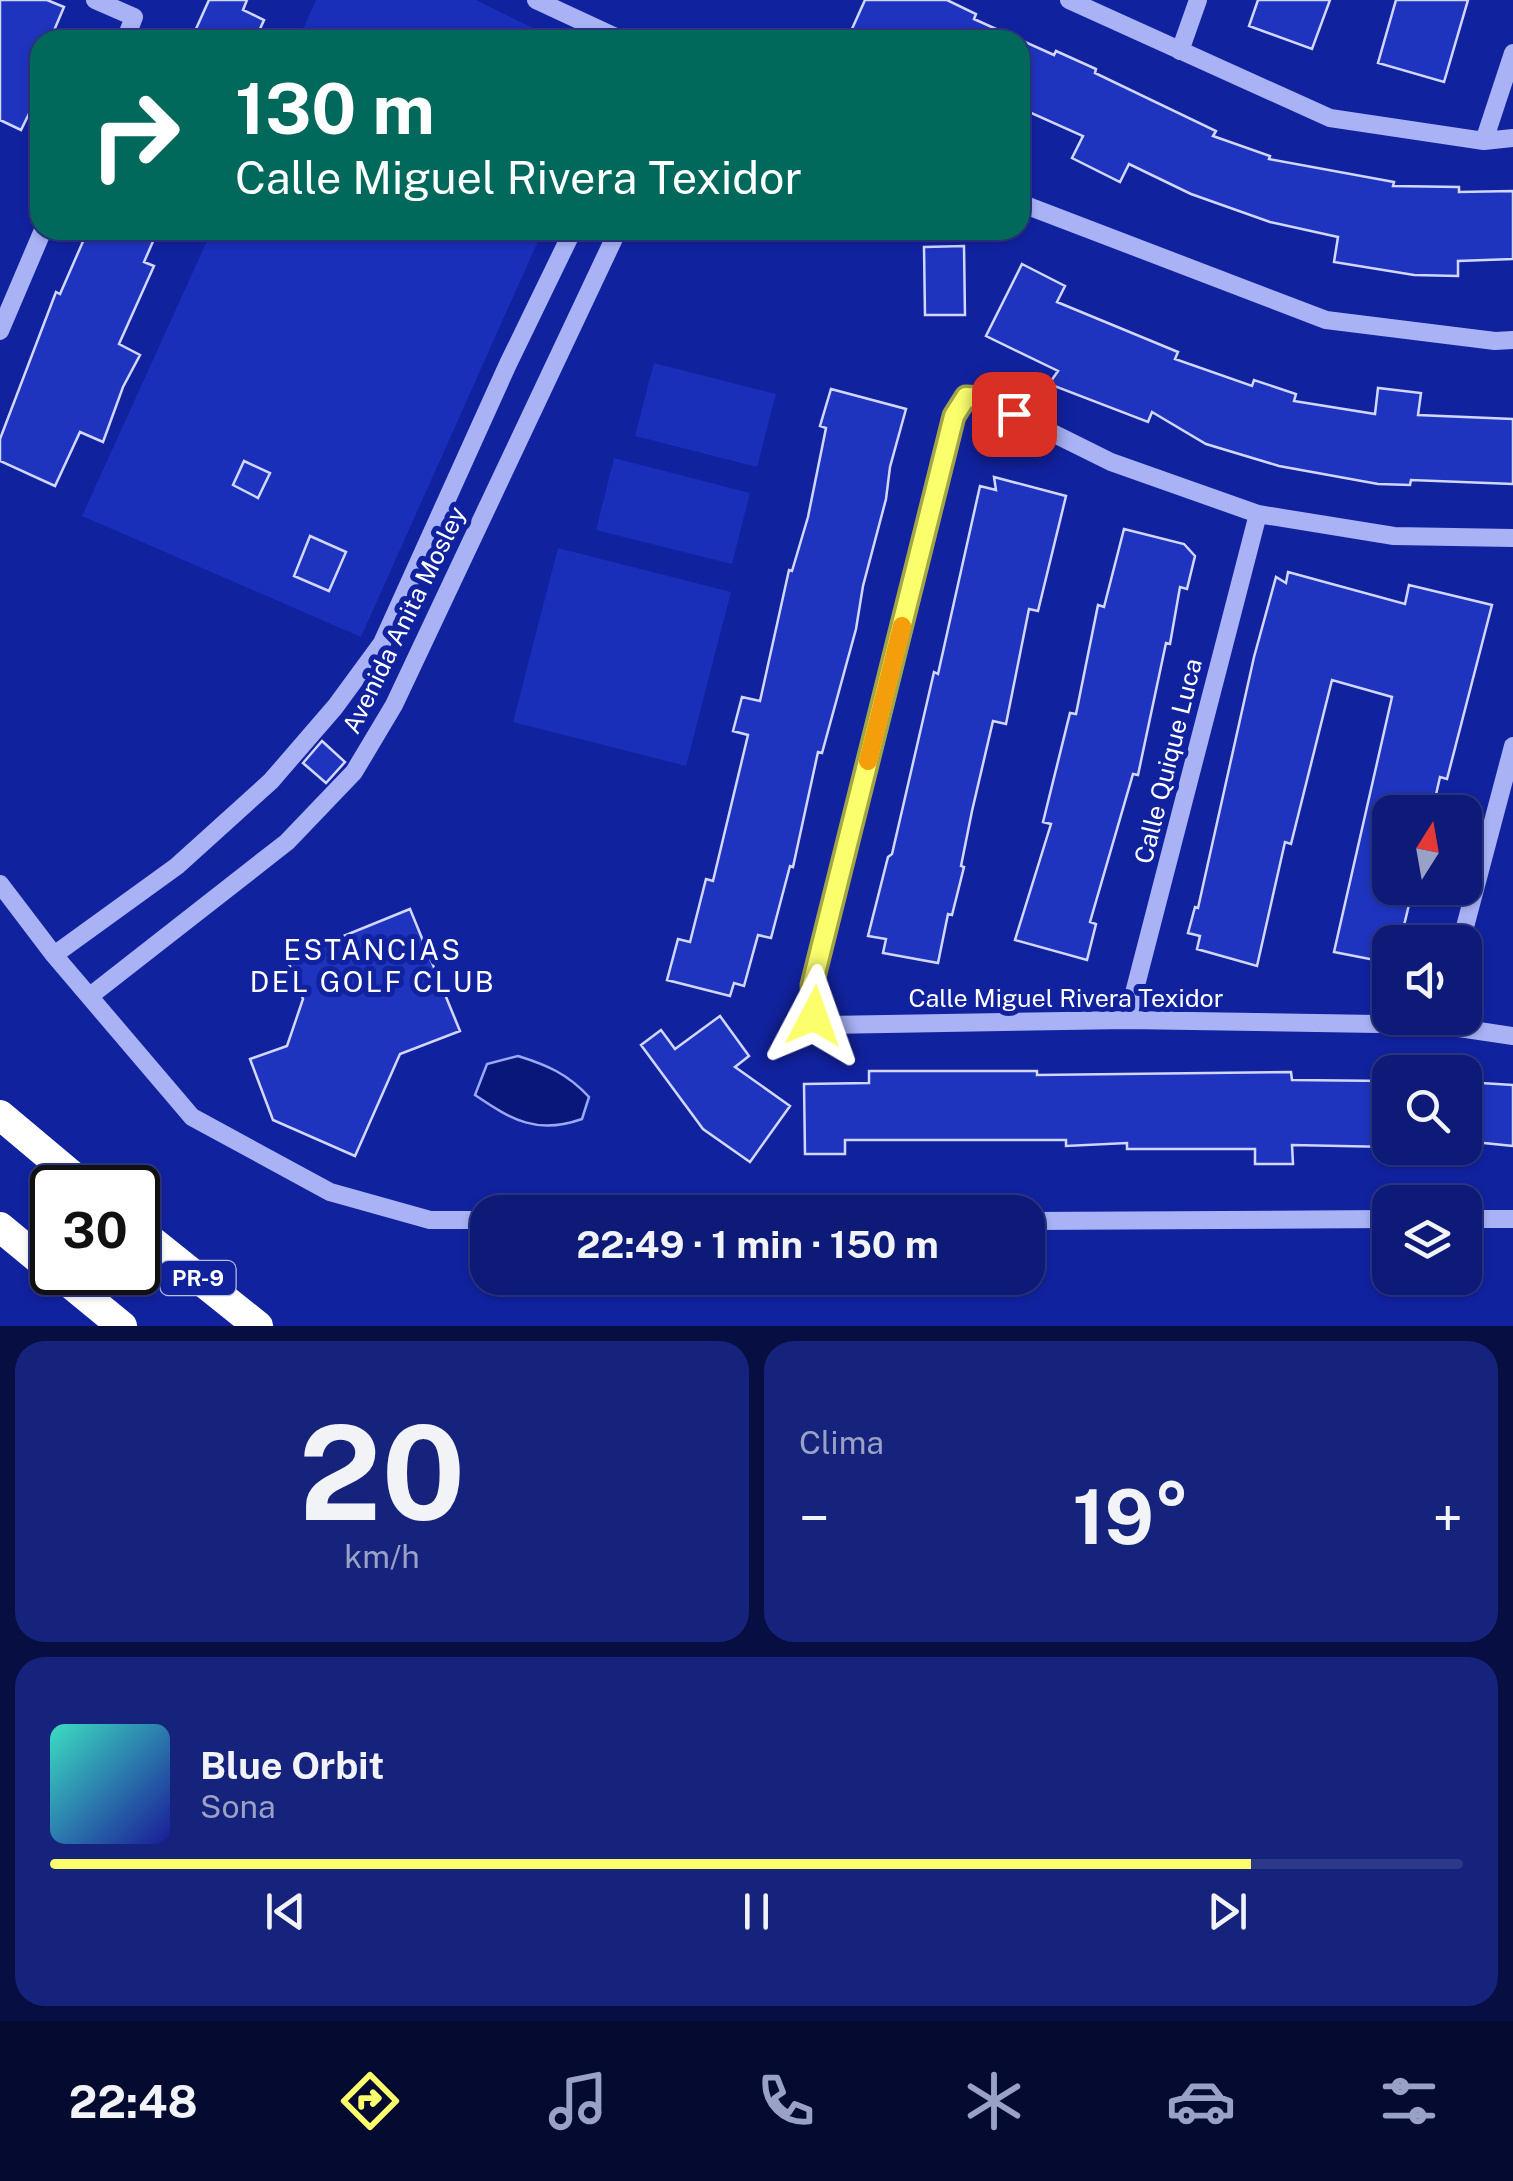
<!DOCTYPE html>
<html lang="es">
<meta charset="utf-8">
<style>
body{margin:0;font-family:"Public Sans",sans-serif;background:#16237c;color:#f1f3f6;height:100vh;display:flex;flex-direction:column;font-size:38px;white-space:nowrap}
*{box-sizing:border-box;margin:0}
p{font-size:32px;color:#9aa1c6}
.icon{flex:none;width:55px;height:55px;fill:none;stroke:currentColor;stroke-width:2;stroke-linecap:round;stroke-linejoin:round}
.map{position:relative;height:1326px;overflow:hidden}
.sheet{display:flex;flex-direction:column;gap:15px;padding:15px;background:#070e41;flex:1}
.sheet>*{flex:none}
.hud{position:absolute;left:30px;top:30px;width:1000px;height:210px;border-radius:30px;box-shadow:0 2px 8px #0004,0 0 0 2px #2d3889;background:#00695c;color:#fff;overflow:hidden}
.needle{width:65px;rotate:11deg}
.fabs{position:absolute;left:1372px;top:795px;display:grid;gap:20px}
.fabs a{display:grid;place-items:center;width:110px;height:110px;border-radius:20px;background:#0d1a77;box-shadow:0 2px 8px #0004,0 0 0 2px #2d3889;font-size:50px}
.speed{position:absolute;left:30px;top:1165px;display:flex;gap:20px;font-size:50px;font-weight:700;text-align:center}
.speed>*{display:grid;place-content:center;width:130px;height:130px;border-radius:50%;background:#0d1a77;box-shadow:0 2px 8px #0004,0 0 0 2px #2d3889;line-height:1}
.speed .limit{border:5px solid #111;border-radius:15px;background:#fff;color:#111}
.pin{position:absolute;display:grid;place-items:center;width:85px;height:85px;color:#fff;margin:-42px;border-radius:20px;box-shadow:0 5px 15px #0006}
.me{position:absolute;width:110px;margin:-55px;rotate:4deg;stroke-linejoin:round;filter:drop-shadow(0 0 8px #0008)}
.turn{display:flex;align-items:center;gap:35px;height:210px;padding:0 40px;font-size:45px}
.turn .icon{width:130px;height:130px;stroke-width:2.5}
.turn b{display:block;font-size:70px;line-height:85px}
.big{font-size:75px;font-weight:700;line-height:1.1}
.sheet .widget{flex:1;display:flex;flex-direction:column;justify-content:center;gap:15px;min-width:0;padding:0 35px;border-radius:30px;background:#16237c}
.sheet .dial{align-items:center;gap:0}
.dial b{font-size:130px;line-height:1}
.song{display:flex;align-items:center;gap:30px}
.cover{width:120px;height:120px;border-radius:15px;background:linear-gradient(135deg,hsl(170 70% 55%),hsl(240 70% 35%))}
.played{height:10px;border-radius:5px;background:linear-gradient(90deg,#fbff6c 85%,#2d3889 85%)}
.keys{display:flex;justify-content:space-around;direction:ltr}
.heat{display:flex;justify-content:space-between;align-items:center;font-size:55px;direction:ltr}
.sheet .tiles{flex:1;display:grid;gap:15px;grid-template-columns:1fr 1fr}
.widget:last-child{grid-column:span 2}
.trip{position:absolute;left:470px;top:1195px;width:575px;height:100px;border-radius:30px;background:#0d1a77;box-shadow:0 2px 8px #0004,0 0 0 2px #2d3889;font-weight:700;line-height:100px;text-align:center}
.dock{display:flex;height:160px;justify-content:space-around;align-items:center;background:#050a30;color:#9aa1c6}
.dock .icon{width:70px;height:70px}
.dock .on{color:#fbff6c}
.dock b{font-size:45px;color:#f1f3f6}
.map>svg:first-child{display:block}
.green{fill:#192eb9}
.water{fill:#0a177a;stroke:#9aa8f8;stroke-width:2.5}
.building{fill:#1f34be;stroke:#d1d7fe;stroke-width:2.5}
.lines{fill:none;stroke-linecap:round;stroke-linejoin:round}
.minor{stroke:#a8b2f5;stroke-width:18}
.highway{stroke:#fff;stroke-width:30}
.route-casing{stroke:#a3a646;stroke-width:25}
.route{stroke:#fbff6c;stroke-width:18}
.slow{stroke:#f59e0b;stroke-width:18}
.labels{text-anchor:middle;dominant-baseline:central;stroke-width:10;stroke-linejoin:round;paint-order:stroke}
.shield{fill:#11229f;stroke:#b8bde2;stroke-width:2.5}
.shield-label{font-size:22px;font-weight:bold;fill:#fff}
.street-label{font-size:25px;fill:#fff;stroke:#11229f}
.neighbourhood-label{font-size:28px;letter-spacing:2.5px;fill:#fff;stroke:#11229f}
</style>
<div class="map">
<svg width="1513" height="1326" viewBox="0 0 1513 1326">
<rect width="100%" height="100%" fill="#11229f"/>
<!-- green -->
<path class="green" d="M316 0H476L557 40H298Z
M212 230H543L361 637 82 516Z
M654 363 776 394 757 467 635 436Z
M614 458 750 493 732 564 596 530Z
M558 548 731 592 686 766 513 722Z"/>
<!-- water -->
<path class="water" d="M518 1056C547 1065 568 1074 589 1097L582 1119C537 1135 512 1120 475 1095L487 1064Z"/>
<!-- building -->
<path class="building" d="M0 0H47L64 7 50 40H40V62L32 81 40 85V91L21 130 0 120Z
M209 0H247L243 10 264 20 255 40H191Z
M865 0H947L976 14 974 19 1054 55 1056 51 1096 69 1095 73 1216 131 1213 136 1270 156 1269 159 1394 182 1393 186 1459 187V192L1513 191V259L1458 261V276L1414 275 1334 262 1338 237 1270 222 1191 194 1129 164 1120 182 1072 158 1083 136 1020 108V40H847Z
M1258 0H1330L1312 49 1249 26Z
M1396 0H1468L1444 82 1378 63Z
M88 230H158L144 262 154 266 119 344 140 355 123 387 103 442 80 432 55 486 0 461V439L56 292 60 294Z
M964 246 965 315H925L924 247Z
M1022 264 1065 286 1057 302 1178 352 1175 359 1252 386 1254 380 1296 394 1294 401 1375 414 1378 388 1421 393 1418 415 1513 419V484L1411 480 1410 485 1378 484 1279 466 1206 444 1152 412 1148 422 1049 384 1058 371 986 336Z
M831 389 906 409 890 467 886 499 863 586 856 629 822 753 818 752 793 867 790 866 771 938 758 935 744 986 734 983 730 996 667 980 678 939 690 942 706 879 713 881 748 735 733 731 742 697 760 701 789 570 792 571 808 517 826 428 820 426Z
M244 461 270 473 258 498 233 485Z
M994 477 1066 496 1038 611 1029 609 1006 724 993 721 972 811 961 866 964 867 952 915 948 914 938 963 883 953 886 939 868 936 888 857 892 854 934 672 938 674 980 486 996 490Z
M1124 529 1184 544 1195 556 1187 589 1180 587 1170 644 1166 643 1138 775 1133 774 1090 922 1096 924 1087 960 1015 940 1051 824 1043 822 1070 713 1076 714 1098 605 1104 607Z
M310 536 346 552 329 591 294 576Z
M1288 572 1405 604 1409 585 1492 605 1447 779 1440 777 1432 812H1390V888H1413L1400 942H1390V963L1334 952 1392 697 1332 680 1291 844 1285 842 1257 966 1197 949 1200 936 1188 933 1195 907 1198 908 1254 657 1276 577 1286 583Z
M322 741 345 762 326 783 303 763Z
M410 909 460 1031 400 1054 355 1156 273 1120 250 1059 287 1046 303 999 287 959Z
M720 1016 749 1056 735 1067 790 1106 750 1162 703 1129 641 1045 661 1030 675 1049Z
M869 1071H1037V1075L1291 1072 1292 1080 1390 1081V1147L1292 1145 1293 1164H1255V1149H1127V1143L1066 1146V1140H845V1154H805L804 1084 869 1083Z
M1465 1082 1513 1085V1146L1465 1141Z"/>
<g class="lines">
<!-- minor -->
<path class="minor" d="M95 0 134 17 125 40
M536 0 622 40
M1069 0 1330 118 1484 141 1513 138
M1180 51 1198 0
M1484 141 1513 53
M1020 203 1326 320 1495 341 1513 340
M0 331 43 230
M1513 538 1394 536 1258 514 1111 462 982 398 966 397 954 416 813 985 814 1016 827 1025 1127 1020 1439 1025 1513 1036
M0 884 54 955 192 1117 330 1192 430 1220H488
M1461 942 1513 746
M54 955 177 866 271 781 335 707 382 643 508 364 573 230
M90 996 287 842 354 772 394 705 618 230
M1127 1020 1258 514
M1465 1219H1513
M1028 1221 1390 1219"/>
<!-- highway -->
<path class="highway" d="M0 1115 87 1188
M0 1227 52 1270
M138 1230 258 1326
M56 1272 122 1326"/>
</g>
<g class="lines">
<!-- route casing -->
<g class="route-casing">
<path id="route" d="M814 1016 812 985 954 416 966 397 982 398 1014 414"/>
</g>
<!-- route -->
<use href="#route" class="route"/>
<!-- slow -->
<path class="slow" d="M868 761 902 626"/>
</g>
<g class="labels">
<!-- shield labels -->
<rect class="shield" x="160.5" y="1261" width="75" height="34" rx="8"/>
<g class="shield-label">
<text x="198" y="1278">PR-9</text>
</g>
<!-- street labels -->
<g class="street-label">
<text transform="translate(404 620) rotate(-64)">Avenida Anita Mosley</text>
<text transform="translate(1168 761) rotate(-76)">Calle Quique Luca</text>
<text x="1066" y="998">Calle Miguel Rivera Texidor</text>
</g>
<!-- neighbourhood labels -->
<g class="neighbourhood-label">
<text x="373" y="949">ESTANCIAS<tspan x="373" dy="32">DEL GOLF CLUB</tspan></text>
</g>
</g>
</svg>
<div class="fabs">
<a><svg class="needle" viewBox="-14 -14 28 28"><path d="M0-13l5 13h-10z" fill="#e53935"/><path d="M0 13l5-13h-10z" fill="#9aa1c6"/></svg></a>
<a><svg class="icon" aria-label="sound" viewBox="0 0 24 24"><path d="M4 9h4l5-4v14l-5-4H4zM17 9q2 3 0 6"/></svg></a>
<a><svg class="icon" aria-label="search" viewBox="0 0 24 24"><circle cx="10" cy="10" r="6"/><path d="M15 15l6 6"/></svg></a>
<a><svg class="icon" aria-label="layers" viewBox="0 0 24 24"><path d="M12 4l9 5-9 5-9-5zM3 14l9 5 9-5"/></svg></a>
</div>
<div class="speed"><div class="limit">30</div></div>
<div class="pin" style="left:1014px;top:414px;background:#d93025"><svg class="icon" aria-label="arrive" viewBox="0 0 24 24"><path d="M6 21V4h12l-3 4 3 4H6"/></svg></div>
<svg class="me" style="left:814px;top:1016px" viewBox="-20 -20 40 40"><path d="M0-17L14 15 0 8-14 15z" fill="#fbff6c" stroke="#fff" stroke-width="4"/></svg>
<div class="trip">22:49 · 1 min · 150 m</div>
<div class="hud">
<div class="turn"><svg class="icon" aria-label="right" viewBox="0 0 24 24"><path d="M7 20v-9h11M14 6l5 5-5 5"/></svg><div><b>130 m</b>Calle Miguel Rivera Texidor</div></div>
</div>
</div>
<section class="sheet">
<div class="tiles">
<div class="widget dial"><b>20</b><p>km/h</p></div>
<div class="widget"><p>Clima</p>
<div class="heat"><a>−</a><b class="big">19°</b><a>+</a></div>
</div>
<div class="widget">
<div class="song"><i class="cover"></i><div><b>Blue Orbit</b><p>Sona</p></div></div>
<div class="played"></div>
<div class="keys"><svg class="icon" aria-label="previous" viewBox="0 0 24 24"><path d="M18 5L8 12l10 7zM5 5v14"/></svg><svg class="icon" aria-label="pause" viewBox="0 0 24 24"><path d="M8 5v14M16 5v14"/></svg><svg class="icon" aria-label="next" viewBox="0 0 24 24"><path d="M6 5l10 7-10 7zM19 5v14"/></svg></div>
</div>
</div>
</section>
<nav class="dock">
<b>22:48</b>
<svg class="icon on" aria-label="directions" viewBox="0 0 24 24"><path d="M12 3l9 9-9 9-9-9zM9 14v-3h6M13 9l2 2-2 2"/></svg>
<svg class="icon" aria-label="music" viewBox="0 0 24 24"><path d="M9 18V5l10-2v13"/><circle cx="6" cy="18" r="3"/><circle cx="16" cy="16" r="3"/></svg>
<svg class="icon" aria-label="phone" viewBox="0 0 24 24"><path d="M5 4h4l2 5-3 2q2 4 5 5l2-3 5 2v4C11 20 4 13 5 4z"/></svg>
<svg class="icon" aria-label="climate" viewBox="0 0 24 24"><path d="M12 3v18M4 7l16 10M4 17L20 7"/></svg>
<svg class="icon" aria-label="car" viewBox="0 0 24 24"><path d="M5 17H2v-5l4-1 3-4h7l3 4 3 1v5h-3M9 17h6M6 11h13"/><circle cx="7" cy="17" r="2"/><circle cx="17" cy="17" r="2"/></svg>
<svg class="icon" aria-label="filters" viewBox="0 0 24 24"><path d="M4 7h16M4 17h16"/><circle cx="9" cy="7" r="2"/><circle cx="15" cy="17" r="2"/></svg>
</nav>
